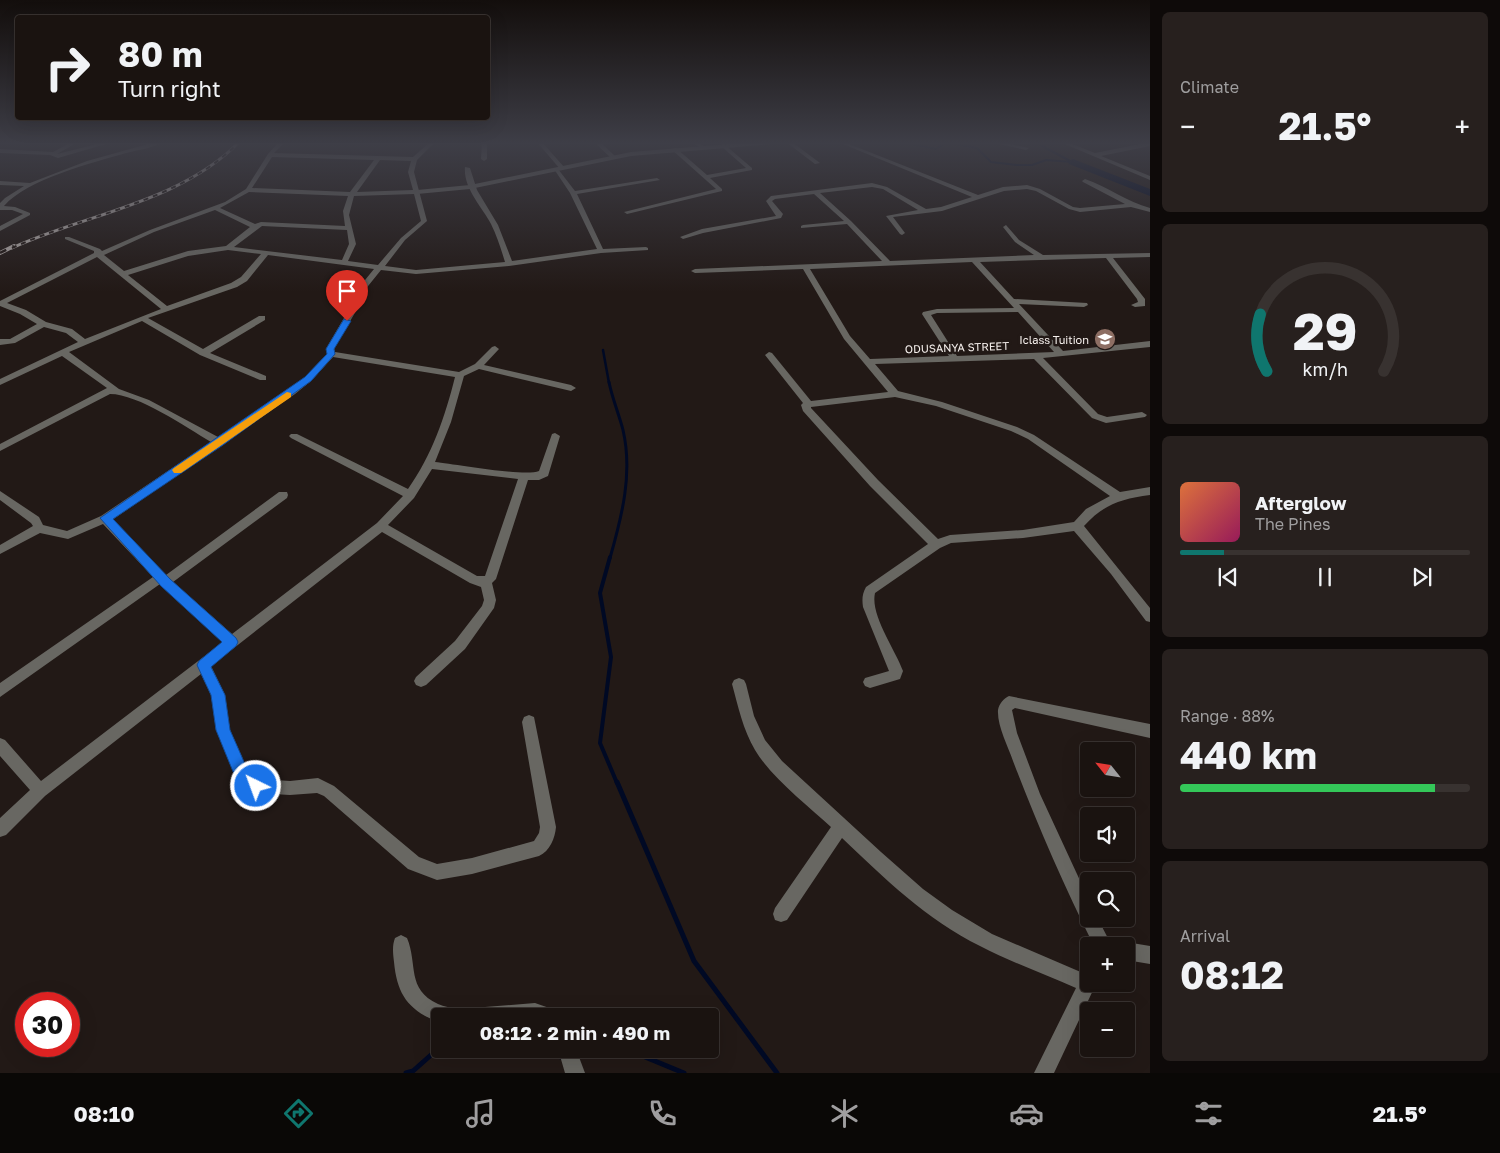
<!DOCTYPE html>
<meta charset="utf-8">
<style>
body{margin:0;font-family:"Golos Text",sans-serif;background:#27201e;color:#f1f3f6;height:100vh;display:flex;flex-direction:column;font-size:19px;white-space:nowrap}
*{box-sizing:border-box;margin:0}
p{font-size:16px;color:#9f9e9f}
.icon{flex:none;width:28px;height:28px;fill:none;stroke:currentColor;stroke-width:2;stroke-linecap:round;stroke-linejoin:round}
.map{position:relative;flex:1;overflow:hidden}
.sheet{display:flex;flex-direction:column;gap:12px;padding:12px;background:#0e0a09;width:350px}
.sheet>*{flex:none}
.hud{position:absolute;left:15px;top:15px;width:475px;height:105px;border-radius:5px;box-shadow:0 5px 20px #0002,0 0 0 1px #383230;background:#1a1310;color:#f1f3f6;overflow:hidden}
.needle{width:32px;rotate:300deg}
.fabs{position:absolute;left:1080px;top:742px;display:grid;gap:10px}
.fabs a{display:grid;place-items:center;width:55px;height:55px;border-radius:5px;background:#1a1310;box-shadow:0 5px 20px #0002,0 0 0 1px #383230;font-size:25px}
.speed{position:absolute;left:15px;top:992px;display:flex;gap:10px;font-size:25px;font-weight:700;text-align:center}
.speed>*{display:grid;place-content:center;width:65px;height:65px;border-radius:50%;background:#1a1310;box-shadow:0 5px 20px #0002,0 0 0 1px #383230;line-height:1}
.speed .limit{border:8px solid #d22;background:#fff;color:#111}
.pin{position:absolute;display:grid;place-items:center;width:42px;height:42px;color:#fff;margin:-51px -21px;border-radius:50% 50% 50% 0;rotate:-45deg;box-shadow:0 0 5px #0007}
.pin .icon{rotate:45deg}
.me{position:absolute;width:55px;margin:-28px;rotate:318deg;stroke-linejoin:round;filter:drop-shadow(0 0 4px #0008)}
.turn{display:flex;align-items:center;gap:18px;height:105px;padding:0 20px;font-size:22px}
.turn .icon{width:65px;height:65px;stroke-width:2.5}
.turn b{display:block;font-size:35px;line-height:42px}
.big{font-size:38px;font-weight:700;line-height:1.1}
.sheet .widget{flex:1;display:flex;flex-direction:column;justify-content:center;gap:8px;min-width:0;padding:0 18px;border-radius:8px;background:#27201e}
.sheet .dial{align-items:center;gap:0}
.dial svg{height:130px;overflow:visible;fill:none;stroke:#383230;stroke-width:7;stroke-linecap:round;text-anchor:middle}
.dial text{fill:#f1f3f6;stroke:none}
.song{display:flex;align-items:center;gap:15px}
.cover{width:60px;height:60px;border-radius:8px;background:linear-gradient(135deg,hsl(20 70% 55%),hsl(330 70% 35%))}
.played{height:5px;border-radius:2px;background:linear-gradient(90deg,#0f766e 15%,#383230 15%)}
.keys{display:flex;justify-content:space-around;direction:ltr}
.heat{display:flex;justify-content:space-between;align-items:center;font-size:28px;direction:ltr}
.charge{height:8px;border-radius:4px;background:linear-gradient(90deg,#34c759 88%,#383230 0)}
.trip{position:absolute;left:431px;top:1008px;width:288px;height:50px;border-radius:5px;background:#1a1310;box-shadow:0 5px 20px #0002,0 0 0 1px #383230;font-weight:700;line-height:50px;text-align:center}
.tabs{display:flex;height:80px;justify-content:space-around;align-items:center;background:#0a0806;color:#9f9e9f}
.tabs .icon{width:35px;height:35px}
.tabs .on{color:#0f766e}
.tabs b{font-size:22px;color:#f1f3f6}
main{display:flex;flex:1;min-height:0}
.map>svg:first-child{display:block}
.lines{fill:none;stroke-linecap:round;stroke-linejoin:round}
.stream-far4{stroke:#000924;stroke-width:2}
.stream-far3{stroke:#000924;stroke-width:2.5}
.stream-far2{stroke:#000924;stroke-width:3}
.stream-far1{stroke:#000924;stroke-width:4}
.stream{stroke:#000924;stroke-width:5}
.river{fill:#000924;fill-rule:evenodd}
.minor{fill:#686762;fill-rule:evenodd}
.tertiary{fill:#686762;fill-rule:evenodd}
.rail-far1-casing{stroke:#ada6a3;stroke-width:3}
.rail-casing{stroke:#ada6a3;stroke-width:4}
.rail-far1{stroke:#221916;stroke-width:2;stroke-dasharray:5;stroke-linecap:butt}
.rail{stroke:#221916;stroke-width:2.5;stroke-dasharray:7;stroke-linecap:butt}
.route{fill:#1a73e8;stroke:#114b97}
.slow{fill:#f59e0b}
.labels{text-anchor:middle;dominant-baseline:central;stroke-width:5;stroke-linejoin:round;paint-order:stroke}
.far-poi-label{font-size:11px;fill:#f6f0ed;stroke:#221916;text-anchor:end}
.far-street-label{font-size:11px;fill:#f6f0ed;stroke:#221916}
</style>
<main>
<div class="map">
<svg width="1150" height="1073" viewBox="0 0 1150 1073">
<rect width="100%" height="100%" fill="#221916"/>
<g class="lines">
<!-- stream-far4 -->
<path class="stream-far4" d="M902 142 936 149 946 142 977 148 991 162 1017 165H1032L1046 160 1073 162
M1035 142 1072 162"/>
<!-- stream-far3 -->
<path class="stream-far3" d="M603 350 609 383"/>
<!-- stream-far2 -->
<path class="stream-far2" d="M609 382C612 398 619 414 623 430 633 473 622 516 610 558"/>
<!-- stream-far1 -->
<path class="stream-far1" d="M610 557 600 593 611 657 600 743 617 783"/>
<!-- stream -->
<path class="stream" d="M617 782 694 961 777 1073
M492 1049 563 1057
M577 1056 633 1052 684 1073
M406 1073 413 1071 440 1047"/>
<!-- river -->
<path class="river" d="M1073 159 1150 189V196L1069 164 1068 162Z"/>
<!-- minor -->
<path class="minor" d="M72 142H78L57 154 105 142H113L58 158 50 155 0 153V149L53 152Z
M155 142H163C153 148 138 150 126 153 92 163 27 179 4 206L15 207 30 213V215L0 231V226L23 214 12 210H0V203L5 198 24 186 0 185V181L30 183 87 161Z
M279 142H285L274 153 413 157 430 142H435L417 160 414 172 427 221 405 240 385 266 416 270 505 262C501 249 497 236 491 224 482 207 463 188 465 167L470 168 477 190 498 225 512 261 597 249 570 193 554 169H558L575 191 657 178 660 180 577 194 603 249 646 247 648 248V250L601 253 509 266 416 274 381 270 360 296 356 311 334 349 335 352 459 372 475 364 492 347 495 346 499 349 484 365 571 385 576 388 571 391 479 369 464 376 451 422 435 462C455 464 525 477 539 471L552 434 555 433 560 436 548 476 539 480H528L496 579 492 583 496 600 494 608 465 649 426 685 421 687 416 685 414 681 416 677 455 641 482 606 484 600 481 587 470 583 382 532 211 666 225 695 230 730 245 764 259 779 290 781 318 778 334 786 419 857 437 864 472 858 534 841 539 833 540 827 522 722 524 717 529 715 534 717 556 827C555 838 550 851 539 856L472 874 437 880 408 869 324 796 317 793 290 795 255 793 250 791 235 774 216 730 211 695 201 674 45 796 6 835 0 837V818L30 790 0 756V738L5 740 41 781 223 642 160 584 0 697V683L153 577 103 524 68 539 40 533 0 554V545L33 526 31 523 0 500V491L39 517 43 525 67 531 101 516 211 442C186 427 138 394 110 394L0 451V444L107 388 62 356 0 385V379L78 342 66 333 44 327 15 343 0 345V339H10L37 324 20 314 0 306V301L94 253V251L65 239V237H69L100 249 102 251 150 230 225 202 246 189 268 154ZM272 157 374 160 350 192 252 188ZM380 160 411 161 408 172 413 190 357 192ZM249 192 348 196 343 211 345 226 261 222 255 224 220 208ZM414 194 421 221 401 238 378 265 348 261 356 244 349 215 354 196ZM215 210 250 227 226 246 188 251 124 271 104 255 154 232ZM262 226 347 230 349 244 342 260 234 247ZM228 250 261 254 241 277 231 283 167 306 128 275 188 256ZM268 255 374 269 352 296 348 311 326 349 327 354 305 377 289 390 218 437 149 400 119 389 69 352 142 321 200 355 260 380H266V376L210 353 265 320V316H259L203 349 148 318 237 287 247 281ZM97 257 161 309 85 339 72 329 46 322 26 310 7 303ZM333 357 455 377C445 417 432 455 408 489L297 434H291L289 436 291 438 403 496 377 523 232 634 173 582 287 498 288 495 287 492H279L166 575 112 520 295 394 311 381ZM432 469 518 479 485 576H477L388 525 414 498Z
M482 142H487V159L484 161 481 159Z
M537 142H542L564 167V169H560Z
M594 142H600L615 156V158H611Z
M692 142H698L705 147 700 148Z
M786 142H792L820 163 815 164Z
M838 142H844L978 195 1003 187 1027 185 1040 189 1073 207 1080 208 1125 204 1083 182 1082 181 1085 179C1108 187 1127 202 1150 208V212L1131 207 1080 212 1069 209 1036 191 1027 189 1004 191 942 211 893 217 905 233 902 235 900 234 886 216 918 210 883 189 872 187 820 193 851 221 890 261 1034 255 1015 242 1003 227 1006 225 1019 240 1043 255 1150 253V257L1113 258 1145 299V306L1135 307 1131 305 1138 302 1137 299 1106 258 980 262 1014 299 1087 303 1088 305 1084 307 1019 304 1063 351 1150 341V347L1043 358 1098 414 1107 417 1142 412 1147 415 1145 417 1106 423 1092 418 1034 359 875 364 898 391 942 402 1017 427 1034 435 1120 492 1150 487V495C1121 499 1104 504 1084 526L1150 608V622L1146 621 1111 574 1074 531 1023 538 951 543 940 548 875 593C870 615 895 649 903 671L900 679 870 688 865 686 863 682 865 678 889 671 863 607C862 600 862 594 866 587L928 544 870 486 803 411 801 405 803 403 765 355 769 352 772 353 811 401 888 392 844 339 803 269 695 273 691 271 695 269 882 261 847 224 801 228V226L803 225 844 221 814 194 775 199 772 201 783 214 781 218 703 233 683 239 680 237 702 229 776 216 766 201 771 196 872 183 887 187 926 209 941 207 972 197ZM972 262 1014 308 937 309 923 312 922 314 949 356 870 359 850 336 810 269ZM1018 312 1054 352 957 356 931 315 937 313ZM895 397 936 406 1011 431 1028 439 1110 496 1086 509 1074 522 1023 530 950 535 938 539 878 480 811 408V407Z
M991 142H1001L1029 148 1026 150Z
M1060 142H1067L1095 153 1150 142V146L1101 156 1150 176V180Z
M724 144 752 168V170L710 178 722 189V191L627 214 624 212 716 189 671 149 676 148 707 175 746 168 722 147Z
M739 678 744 680 746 684 754 716 765 740 782 761 881 852 923 889 952 910 992 934 1083 973 1089 970V984H1096L1054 1073H1034L1076 988C1044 974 1011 962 980 946 927 920 884 878 842 838L787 920 781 922 775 920 773 914 775 908 831 827C807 805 771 777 755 750 743 730 738 706 732 684L734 680Z
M1009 696 1150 724V738L1015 708 1012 710 1017 733 1040 794 1089 900V919H1098L1112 946H1094C1064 886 1037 824 1013 761 1008 746 997 726 998 710 999 704 1004 698 1009 696Z
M401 935 407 938C418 964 406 989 438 1004 444 1007 451 1007 457 1010L460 1016H440V1023L438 1022C408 1010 397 994 394 962 393 953 392 946 395 938Z
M1126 942 1150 946V964L1126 960V946H1119Z
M535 1003 555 1010 558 1016H476L479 1010 485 1007Z
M558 1049H576L585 1073H565Z"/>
<!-- tertiary -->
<path class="tertiary" d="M755 142H775L772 144 631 156 470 189 417 194 414 192 417 190 470 185 631 152Z"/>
<!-- rail-far1 casing -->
<g class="rail-far1-casing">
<path id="rail-far1" d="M12 248C86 214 181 202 239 142"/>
</g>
<!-- rail casing -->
<g class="rail-casing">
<path id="rail" d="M0 253 14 246"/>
</g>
<!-- rail-far1 -->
<use href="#rail-far1" class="rail-far1"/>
<!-- rail -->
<use href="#rail" class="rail"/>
</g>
<!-- sky -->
<linearGradient id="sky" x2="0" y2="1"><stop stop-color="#130e0c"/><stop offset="0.49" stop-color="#3e3e47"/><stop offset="1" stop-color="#3e3e47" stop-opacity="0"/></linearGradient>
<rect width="1150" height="292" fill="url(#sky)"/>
<!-- route -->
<path class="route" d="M344 319 351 321 334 349 335 354 311 381 223 445 113 519 170 579 236 638 238 642 236 646 211 667 225 695 230 730 245 764 261 781 263 786 261 792 256 794 250 792 234 774 216 730 211 695 197 665 199 661 222 642 161 586 100 518 305 377 327 354 326 349Z"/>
<!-- slow -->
<path class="slow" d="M287 392 291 393V397L181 473H174L172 470 174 468Z"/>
<!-- icons -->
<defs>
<g id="school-disc" transform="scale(1.125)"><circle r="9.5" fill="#8d6e63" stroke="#221916"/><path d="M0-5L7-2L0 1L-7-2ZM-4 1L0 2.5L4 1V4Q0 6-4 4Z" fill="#fff"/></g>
</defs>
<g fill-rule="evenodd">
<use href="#school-disc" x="1105" y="339"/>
</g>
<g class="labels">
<!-- far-poi labels -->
<g class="far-poi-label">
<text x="1089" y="339">Iclass Tuition</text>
</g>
<!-- far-street labels -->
<g class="far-street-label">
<text transform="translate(957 347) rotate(-2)">ODUSANYA STREET</text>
</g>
</g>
</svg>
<div class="fabs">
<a><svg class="needle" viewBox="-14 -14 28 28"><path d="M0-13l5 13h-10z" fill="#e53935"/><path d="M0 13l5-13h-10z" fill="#9f9e9f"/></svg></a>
<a><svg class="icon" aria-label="sound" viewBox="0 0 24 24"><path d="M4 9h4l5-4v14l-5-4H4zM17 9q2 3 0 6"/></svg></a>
<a><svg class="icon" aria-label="search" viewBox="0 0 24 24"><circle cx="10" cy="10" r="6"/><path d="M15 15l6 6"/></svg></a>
<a>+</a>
<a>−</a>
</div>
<div class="speed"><div class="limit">30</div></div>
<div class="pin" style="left:347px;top:321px;background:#d93025"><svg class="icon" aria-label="arrive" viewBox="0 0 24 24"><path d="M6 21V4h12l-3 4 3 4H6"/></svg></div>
<svg class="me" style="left:256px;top:786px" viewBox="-20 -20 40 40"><circle r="17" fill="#1a73e8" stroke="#fff" stroke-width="3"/><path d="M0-11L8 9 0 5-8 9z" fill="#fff"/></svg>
<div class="trip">08:12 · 2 min · 490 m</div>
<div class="hud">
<div class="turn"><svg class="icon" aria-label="right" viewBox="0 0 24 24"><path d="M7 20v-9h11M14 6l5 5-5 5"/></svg><div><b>80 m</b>Turn right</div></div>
</div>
</div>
<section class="sheet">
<div class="widget"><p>Climate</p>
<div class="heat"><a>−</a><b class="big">21.5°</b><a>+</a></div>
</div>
<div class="widget dial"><svg viewBox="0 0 100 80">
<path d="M14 69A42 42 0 1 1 86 69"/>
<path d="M14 69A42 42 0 0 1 10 34" stroke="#0f766e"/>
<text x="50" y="56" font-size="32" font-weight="700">29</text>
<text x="50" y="72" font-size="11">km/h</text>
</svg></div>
<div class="widget">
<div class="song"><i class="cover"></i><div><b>Afterglow</b><p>The Pines</p></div></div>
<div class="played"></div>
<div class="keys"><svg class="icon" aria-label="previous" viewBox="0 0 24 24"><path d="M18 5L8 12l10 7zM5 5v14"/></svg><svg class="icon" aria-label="pause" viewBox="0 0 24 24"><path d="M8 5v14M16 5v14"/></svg><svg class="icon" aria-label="next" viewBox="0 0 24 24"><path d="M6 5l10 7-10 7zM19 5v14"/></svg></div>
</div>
<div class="widget"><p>Range · 88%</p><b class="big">440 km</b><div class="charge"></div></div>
<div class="widget"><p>Arrival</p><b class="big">08:12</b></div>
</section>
</main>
<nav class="tabs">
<b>08:10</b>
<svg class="icon on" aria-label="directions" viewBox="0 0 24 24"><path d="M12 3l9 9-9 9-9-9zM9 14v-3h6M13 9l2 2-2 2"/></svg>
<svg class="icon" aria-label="music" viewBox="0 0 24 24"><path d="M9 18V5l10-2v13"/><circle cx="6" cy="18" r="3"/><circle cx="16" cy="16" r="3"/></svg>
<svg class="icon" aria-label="phone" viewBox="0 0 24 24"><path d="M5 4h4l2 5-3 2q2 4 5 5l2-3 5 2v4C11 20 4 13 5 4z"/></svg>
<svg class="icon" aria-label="climate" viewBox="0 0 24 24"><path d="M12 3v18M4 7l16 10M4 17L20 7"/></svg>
<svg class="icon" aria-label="car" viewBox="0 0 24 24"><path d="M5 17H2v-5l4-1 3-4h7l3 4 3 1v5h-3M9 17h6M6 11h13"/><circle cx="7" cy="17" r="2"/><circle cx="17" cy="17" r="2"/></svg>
<svg class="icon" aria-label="filters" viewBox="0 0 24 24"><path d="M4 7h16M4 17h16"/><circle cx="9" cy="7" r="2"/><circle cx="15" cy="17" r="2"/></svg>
<b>21.5°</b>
</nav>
